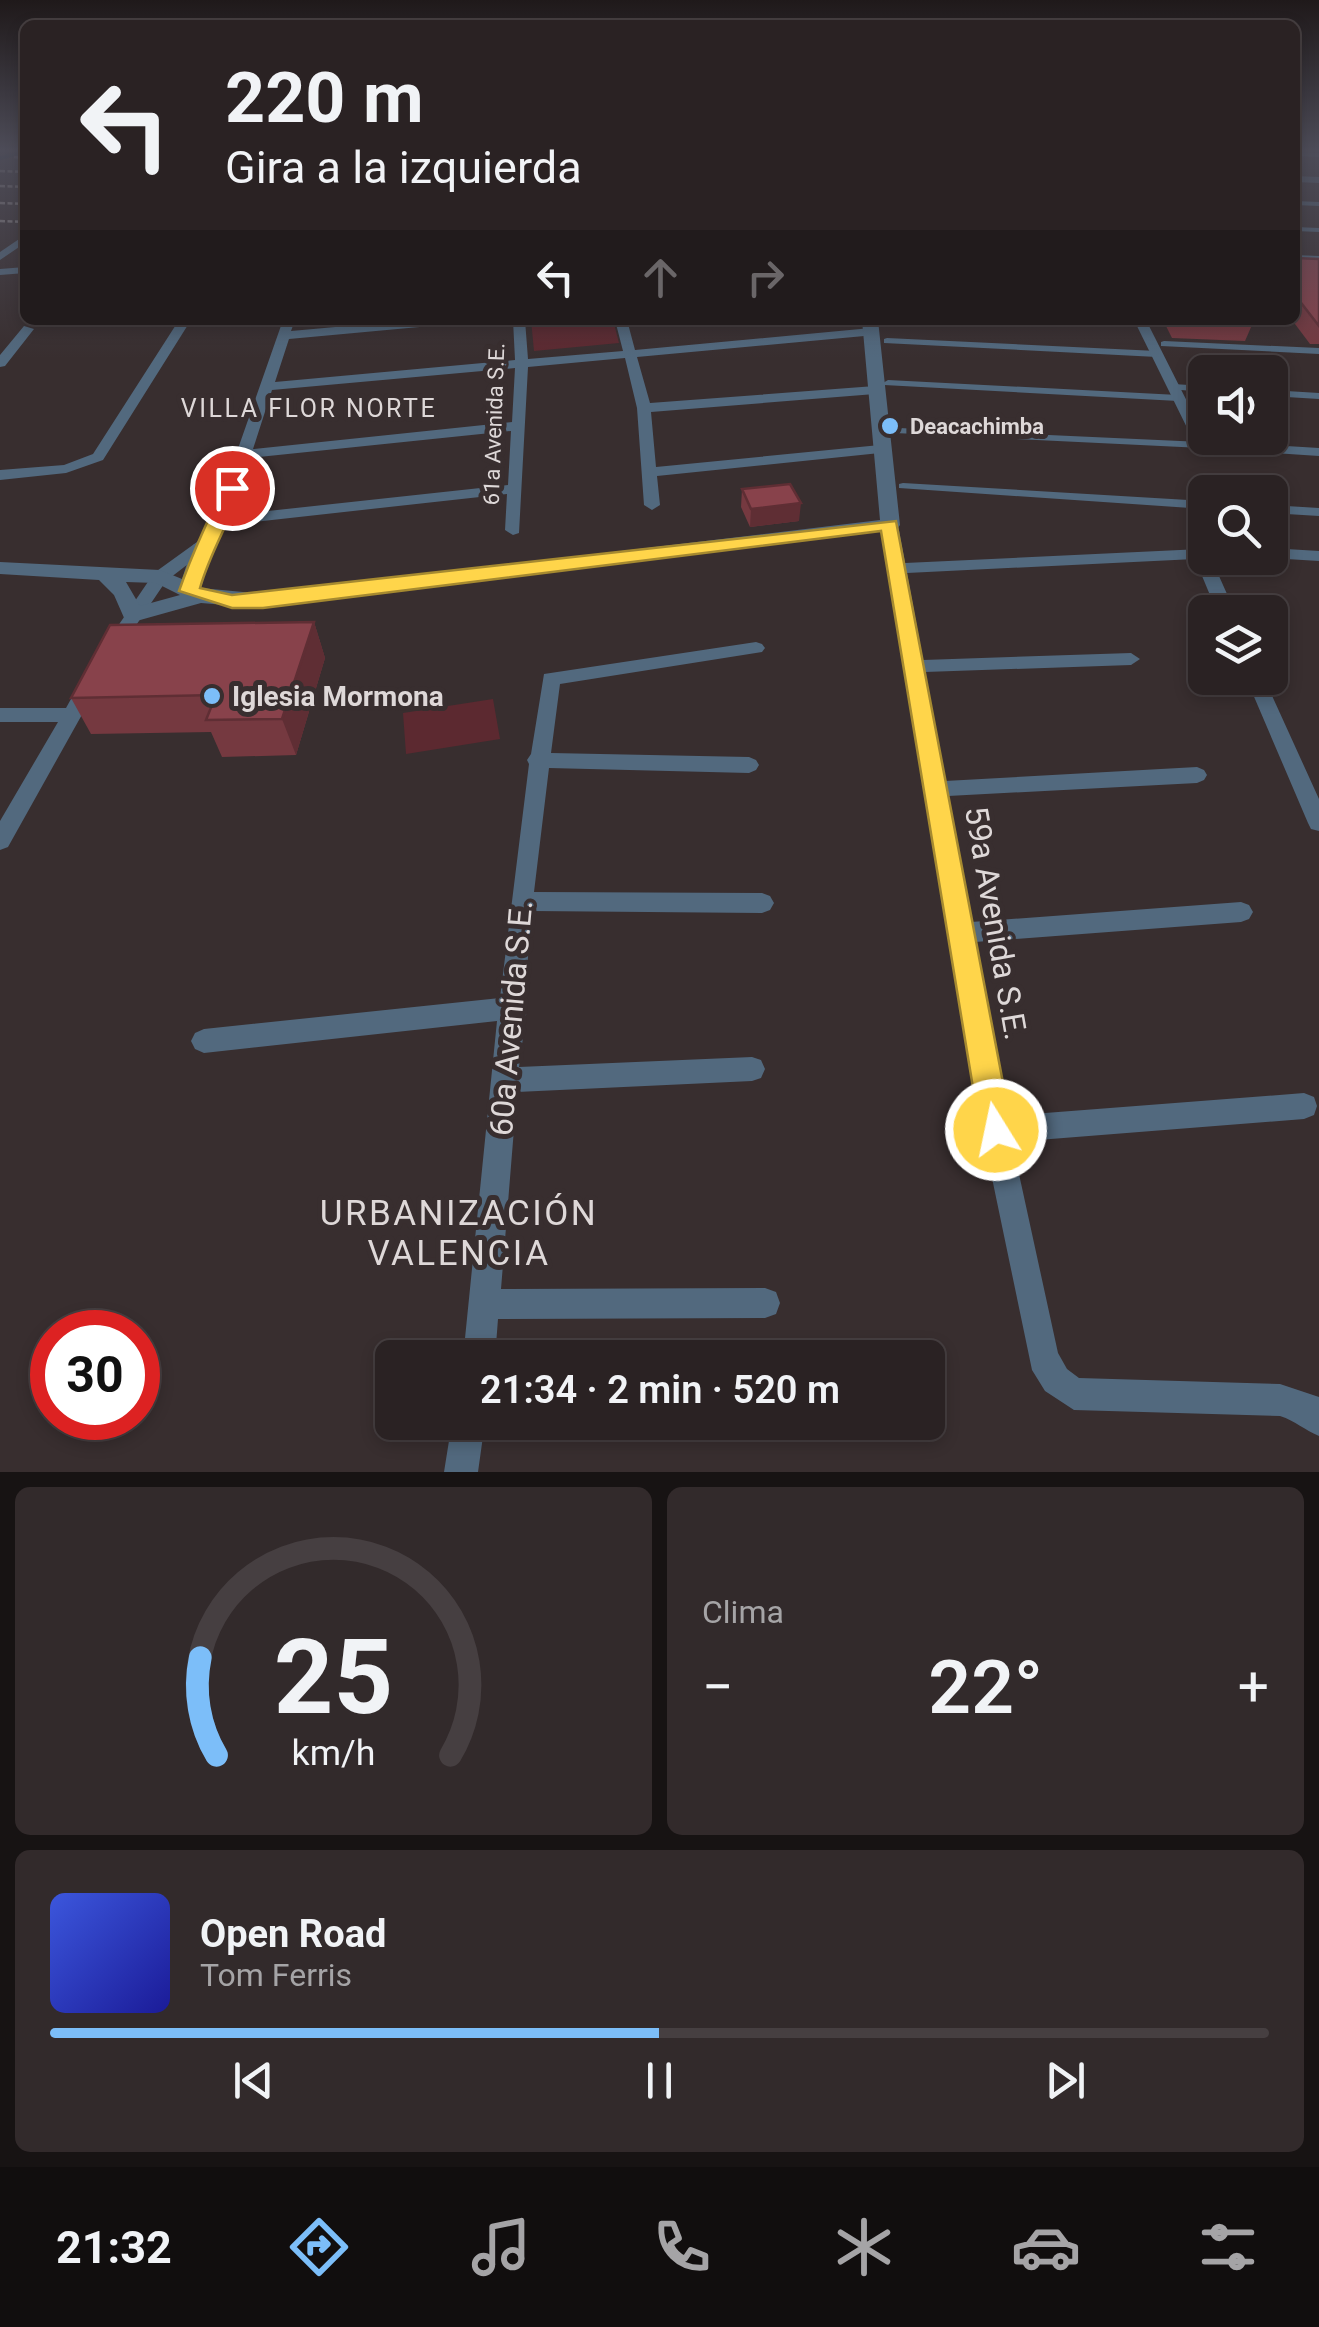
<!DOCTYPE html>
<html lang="es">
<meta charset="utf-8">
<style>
body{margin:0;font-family:Roboto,sans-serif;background:#322a2b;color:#f1f3f6;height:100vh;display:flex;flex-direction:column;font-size:38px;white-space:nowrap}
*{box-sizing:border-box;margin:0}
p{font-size:32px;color:#a5a4a6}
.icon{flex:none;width:55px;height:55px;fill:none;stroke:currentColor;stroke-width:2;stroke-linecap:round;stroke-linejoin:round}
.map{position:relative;height:1472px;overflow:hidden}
.side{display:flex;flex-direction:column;gap:15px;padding:15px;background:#171313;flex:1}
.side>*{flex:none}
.guide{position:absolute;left:20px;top:20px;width:1280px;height:305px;border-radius:15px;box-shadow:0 5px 15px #0003,0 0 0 2px #463f41;background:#2a2223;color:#f1f3f6;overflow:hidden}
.tools{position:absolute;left:1188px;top:355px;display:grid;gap:20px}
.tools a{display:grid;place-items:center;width:100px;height:100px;border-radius:15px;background:#2a2223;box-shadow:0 5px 15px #0003,0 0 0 2px #463f41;font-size:50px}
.speed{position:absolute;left:30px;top:1310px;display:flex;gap:20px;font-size:50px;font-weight:700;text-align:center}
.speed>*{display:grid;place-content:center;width:130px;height:130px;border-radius:50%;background:#2a2223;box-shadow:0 5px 15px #0003,0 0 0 2px #463f41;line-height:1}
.speed .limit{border:15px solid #d22;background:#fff;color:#111}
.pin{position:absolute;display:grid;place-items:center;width:85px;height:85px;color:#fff;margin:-42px;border:5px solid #fff;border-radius:50%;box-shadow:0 2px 10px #0007}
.me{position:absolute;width:110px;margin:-55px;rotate:350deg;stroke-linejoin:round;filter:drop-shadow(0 0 8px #0008)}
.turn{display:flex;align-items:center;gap:35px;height:210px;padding:0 40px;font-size:45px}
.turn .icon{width:130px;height:130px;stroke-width:2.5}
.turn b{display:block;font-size:70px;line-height:85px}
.lanes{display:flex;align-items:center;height:95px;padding:0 40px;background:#0003;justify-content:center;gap:50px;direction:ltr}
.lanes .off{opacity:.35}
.big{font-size:75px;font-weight:600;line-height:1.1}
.side .card{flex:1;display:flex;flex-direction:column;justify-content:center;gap:15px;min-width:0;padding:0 35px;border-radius:15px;background:#322a2b}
.side .dial{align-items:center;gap:0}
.dial svg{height:260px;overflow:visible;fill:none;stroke:#463f41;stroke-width:7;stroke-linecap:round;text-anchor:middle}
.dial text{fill:#f1f3f6;stroke:none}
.song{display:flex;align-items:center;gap:30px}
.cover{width:120px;height:120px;border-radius:15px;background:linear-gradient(135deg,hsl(230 70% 55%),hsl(240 70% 35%))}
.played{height:10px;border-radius:5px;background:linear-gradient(90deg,#7cbef9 50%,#463f41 50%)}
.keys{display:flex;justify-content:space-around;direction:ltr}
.heat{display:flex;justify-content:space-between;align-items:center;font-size:55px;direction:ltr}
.side .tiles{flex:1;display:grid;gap:15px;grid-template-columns:1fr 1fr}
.card:last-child{grid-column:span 2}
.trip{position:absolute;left:375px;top:1340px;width:570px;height:100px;border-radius:15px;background:#2a2223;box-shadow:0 5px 15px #0003,0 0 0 2px #463f41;font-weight:600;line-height:100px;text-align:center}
.menu{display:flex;height:160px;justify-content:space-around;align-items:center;background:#110e0e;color:#a5a4a6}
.menu .icon{width:70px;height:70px}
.menu .on{color:#7cbef9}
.menu b{font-size:45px;color:#f1f3f6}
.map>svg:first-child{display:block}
.green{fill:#5c2930}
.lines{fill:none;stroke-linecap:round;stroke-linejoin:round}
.stream{stroke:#011e36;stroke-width:4}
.path{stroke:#928b8b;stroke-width:2.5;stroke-dasharray:5 2.5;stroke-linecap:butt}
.pedestrian{fill:#52697e;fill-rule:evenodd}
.minor{fill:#52697e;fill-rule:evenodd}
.tertiary{fill:#52697e;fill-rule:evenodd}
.wall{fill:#753940}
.shaded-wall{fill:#5f2e34}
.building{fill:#88424b;stroke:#5f2e34;stroke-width:2.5}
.route{fill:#ffd54a;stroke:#a68a30;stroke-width:2.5}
.poi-dot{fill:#7cbef9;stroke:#382e2f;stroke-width:4}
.labels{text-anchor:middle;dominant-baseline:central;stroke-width:10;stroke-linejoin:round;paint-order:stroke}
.far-street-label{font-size:22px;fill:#ded8d8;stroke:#382e2f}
.far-poi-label{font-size:22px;font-weight:bold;fill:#ded8d8;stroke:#382e2f;text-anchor:start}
.far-neighbourhood-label{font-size:25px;letter-spacing:2.5px;fill:#ded8d8;stroke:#382e2f}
.poi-label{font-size:28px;font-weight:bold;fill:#ded8d8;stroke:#382e2f;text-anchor:start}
.near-street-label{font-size:32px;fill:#ded8d8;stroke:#382e2f}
.near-neighbourhood-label{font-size:35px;letter-spacing:2.5px;fill:#ded8d8;stroke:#382e2f}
</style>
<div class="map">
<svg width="1319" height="1472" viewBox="0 0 1319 1472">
<rect width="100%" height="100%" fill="#382e2f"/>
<!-- green -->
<path class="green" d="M531 320H613L619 343 534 351Z
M493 699 500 739 406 754 403 713Z"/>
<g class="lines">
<!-- stream -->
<path class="stream" d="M0 158 21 152"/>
<!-- path -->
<path class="path" d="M14 157 25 158
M0 171 25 172
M0 186 25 187
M0 203 25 204
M0 221 25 222"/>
<!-- pedestrian -->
<path class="pedestrian" d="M1295 152 1319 153V157L1295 156Z
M1295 201 1319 202V206L1295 205Z
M1295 227 1319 228V232L1295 231Z
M1295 255 1319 256V260L1295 259Z
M887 338 1157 351 1162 354 1157 357 884 343V339Z
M1164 341 1319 348V354L1161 346V342Z
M888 380 1178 395 1183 398 1178 401 884 385 883 383Z
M1173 384 1205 386V392L1169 389V385Z
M1270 390 1319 393V399L1270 396Z
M899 428 1202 442 1207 445 1202 448 895 433 894 431Z
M903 483 1205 501V509L899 488V484Z
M1270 505 1319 508V516L1270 513Z"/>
<!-- minor -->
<path class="minor" d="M1295 176 1319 177V183L1295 182Z
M25 235V243L0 260V252Z
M25 267V273L0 275V269Z
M179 320H191L103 460 66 473 0 480V470L64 465 93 454Z
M283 320H295L291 331 413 320H458L452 324 289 339 275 382 515 360 513 320H525L528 359 623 351 615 320H627L635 350 871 328 877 332 875 335 637 357 650 403 875 386 882 390 875 394 651 412 656 467 880 445 887 449 880 453 657 476 660 505 652 510 644 505 637 408 625 358 528 367 519 533 513 535 505 530 507 494 226 525 209 548 166 581 120 649H108L105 645 154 573 197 542 213 520ZM515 368 512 422 253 449 272 390ZM511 431 508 485 231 515 250 458Z
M1134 320H1146L1207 441 1319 448V456L1197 448Z
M24 326 34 329 5 366 0 367V355Z
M890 520 898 525 905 563 1201 549H1205V558H1211L1235 612H1217L1195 559 907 573 923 660 1131 653 1140 659 1131 665 925 672 945 781 1197 767 1204 770 1207 775 1204 780 1197 783 948 796 971 922 1241 902 1249 905 1253 912 1249 919 1241 922 975 942 1007 1116 1304 1093 1314 1097 1317 1106 1314 1115 1304 1119 1012 1142 1058 1353 1067 1369 1079 1378 1280 1384 1319 1397V1436C1304 1430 1296 1421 1280 1416L1074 1410 1045 1391 1032 1370 982 1130 882 525Z
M1270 548 1319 551V561L1268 558Z
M756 642 762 644 765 648 762 652 560 684 551 753 749 757 756 760 759 765 756 770 749 773 549 768 534 892 762 893 770 896 774 903 770 910 762 913 532 911 524 1003 527 1008 519 1067 752 1057 761 1060 765 1069 761 1078 752 1081 517 1092 501 1289 765 1288 776 1292 780 1303 776 1314 765 1318 498 1319 495 1358H463L497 1021 204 1053 195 1049 191 1041 195 1033 204 1029 500 998 529 764 527 760 531 754 544 674Z
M1246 678H1264L1319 799V831L1311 829 1308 823Z
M88 679 98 686 8 847 0 850V821L58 722H0V708H66L81 681Z
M452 1422H485L478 1472H444Z"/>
<!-- tertiary -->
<path class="tertiary" d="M862 320H878L900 525 897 529 263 608 201 603 133 622 125 620 114 595 99 580 0 574V562L160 570 182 579 193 545 203 539 213 545 201 588 263 594 880 520ZM126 582 156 583 180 595 140 606Z"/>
</g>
<!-- wall -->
<path class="wall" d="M1295 258 1319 259V344H1310L1292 320H1295Z
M1163 320H1249L1252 325 1245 341 1172 338Z
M742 489 799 521 750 527 741 507Z
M314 622 325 658 296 755 222 757 211 732 91 734 71 698Z"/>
<!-- shaded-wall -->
<path class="shaded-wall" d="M801 503 799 521 750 527 751 509Z
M314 622 325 658 296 755 282 719Z"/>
<!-- building -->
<path class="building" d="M1295 258 1319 259V326L1295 295Z
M1177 320H1249L1252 325 1178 322Z
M790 484 801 503 751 509 742 489Z
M314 622 282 719 206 720 216 695 71 698 110 625Z"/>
<!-- sky -->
<linearGradient id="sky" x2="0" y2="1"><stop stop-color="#1f191a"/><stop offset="0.42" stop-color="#4d4c58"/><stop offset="1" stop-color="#4d4c58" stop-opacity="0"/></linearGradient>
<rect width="1319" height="358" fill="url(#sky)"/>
<!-- route -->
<path class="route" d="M232 483 241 488C229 524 211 550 200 588L232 595 896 521 1012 1130 1007 1141 996 1146 985 1141 980 1130 881 531 263 608H232L179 591C186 571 218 489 232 483Z"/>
<!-- markers -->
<g class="poi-dot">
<circle cx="890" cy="426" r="10"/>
<circle cx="212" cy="696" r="10"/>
</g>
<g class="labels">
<!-- far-street labels -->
<g class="far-street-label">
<text transform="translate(494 424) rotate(-88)">61a Avenida S.E.</text>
</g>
<!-- far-poi labels -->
<g class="far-poi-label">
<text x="910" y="426">Deacachimba</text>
</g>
<!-- far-neighbourhood labels -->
<g class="far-neighbourhood-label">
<text x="309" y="408">VILLA FLOR NORTE</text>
</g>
<!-- poi labels -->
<g class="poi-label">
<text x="232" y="696">Iglesia Mormona</text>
</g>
<!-- near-street labels -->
<g class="near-street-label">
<text transform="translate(996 923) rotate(80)">59a Avenida S.E.</text>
<text transform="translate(511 1018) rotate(-85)">60a Avenida S.E.</text>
</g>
<!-- near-neighbourhood labels -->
<g class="near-neighbourhood-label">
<text x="459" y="1213">URBANIZACIÓN<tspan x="459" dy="40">VALENCIA</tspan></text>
</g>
</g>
</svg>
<div class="tools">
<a><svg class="icon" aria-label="sound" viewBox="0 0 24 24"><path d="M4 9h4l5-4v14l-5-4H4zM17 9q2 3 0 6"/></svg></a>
<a><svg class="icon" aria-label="search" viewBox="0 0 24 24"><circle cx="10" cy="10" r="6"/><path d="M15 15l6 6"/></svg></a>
<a><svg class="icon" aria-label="layers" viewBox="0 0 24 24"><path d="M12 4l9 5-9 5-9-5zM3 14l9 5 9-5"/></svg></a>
</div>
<div class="speed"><div class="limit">30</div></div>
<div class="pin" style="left:232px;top:488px;background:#d93025"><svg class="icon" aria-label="arrive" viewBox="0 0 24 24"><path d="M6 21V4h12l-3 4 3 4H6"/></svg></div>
<svg class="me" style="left:996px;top:1130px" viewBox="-20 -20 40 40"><circle r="17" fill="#ffd54a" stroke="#fff" stroke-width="3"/><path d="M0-11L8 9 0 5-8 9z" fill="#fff"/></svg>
<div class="trip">21:34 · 2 min · 520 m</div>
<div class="guide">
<div class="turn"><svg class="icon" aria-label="left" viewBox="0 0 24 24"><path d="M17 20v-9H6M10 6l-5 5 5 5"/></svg><div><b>220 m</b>Gira a la izquierda</div></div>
<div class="lanes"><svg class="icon" aria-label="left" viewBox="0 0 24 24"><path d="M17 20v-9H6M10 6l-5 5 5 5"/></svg><svg class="icon off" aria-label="ahead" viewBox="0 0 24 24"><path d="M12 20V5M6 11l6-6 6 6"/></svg><svg class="icon off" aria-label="right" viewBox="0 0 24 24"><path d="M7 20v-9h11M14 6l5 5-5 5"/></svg></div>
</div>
</div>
<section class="side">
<div class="tiles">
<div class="card dial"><svg viewBox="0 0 100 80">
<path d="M14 69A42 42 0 1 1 86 69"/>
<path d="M14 69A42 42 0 0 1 9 39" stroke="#7cbef9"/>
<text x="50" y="56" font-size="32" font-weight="700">25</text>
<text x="50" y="72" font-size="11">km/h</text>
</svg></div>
<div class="card"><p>Clima</p>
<div class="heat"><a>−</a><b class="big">22°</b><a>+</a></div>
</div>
<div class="card">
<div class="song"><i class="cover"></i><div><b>Open Road</b><p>Tom Ferris</p></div></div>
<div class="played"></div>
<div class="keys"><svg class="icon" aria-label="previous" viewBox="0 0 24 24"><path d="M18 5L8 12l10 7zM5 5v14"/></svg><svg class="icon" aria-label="pause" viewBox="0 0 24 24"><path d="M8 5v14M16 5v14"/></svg><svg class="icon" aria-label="next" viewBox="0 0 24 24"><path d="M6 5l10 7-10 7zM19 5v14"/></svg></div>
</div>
</div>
</section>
<nav class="menu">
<b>21:32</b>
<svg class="icon on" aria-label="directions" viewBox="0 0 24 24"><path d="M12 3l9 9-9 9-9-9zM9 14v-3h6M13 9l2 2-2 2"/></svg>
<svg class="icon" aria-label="music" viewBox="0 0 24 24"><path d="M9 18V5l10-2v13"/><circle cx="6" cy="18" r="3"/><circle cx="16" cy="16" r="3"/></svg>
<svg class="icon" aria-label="phone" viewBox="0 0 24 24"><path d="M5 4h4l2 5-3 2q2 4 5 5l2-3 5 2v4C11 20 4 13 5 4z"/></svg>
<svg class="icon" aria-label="climate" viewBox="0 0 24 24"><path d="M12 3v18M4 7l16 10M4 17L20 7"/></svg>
<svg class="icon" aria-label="car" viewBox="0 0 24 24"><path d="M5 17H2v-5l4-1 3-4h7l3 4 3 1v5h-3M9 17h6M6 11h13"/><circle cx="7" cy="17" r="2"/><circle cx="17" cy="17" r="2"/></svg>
<svg class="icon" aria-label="filters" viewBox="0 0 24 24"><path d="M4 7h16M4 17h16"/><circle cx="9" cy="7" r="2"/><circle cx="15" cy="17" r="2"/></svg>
</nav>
